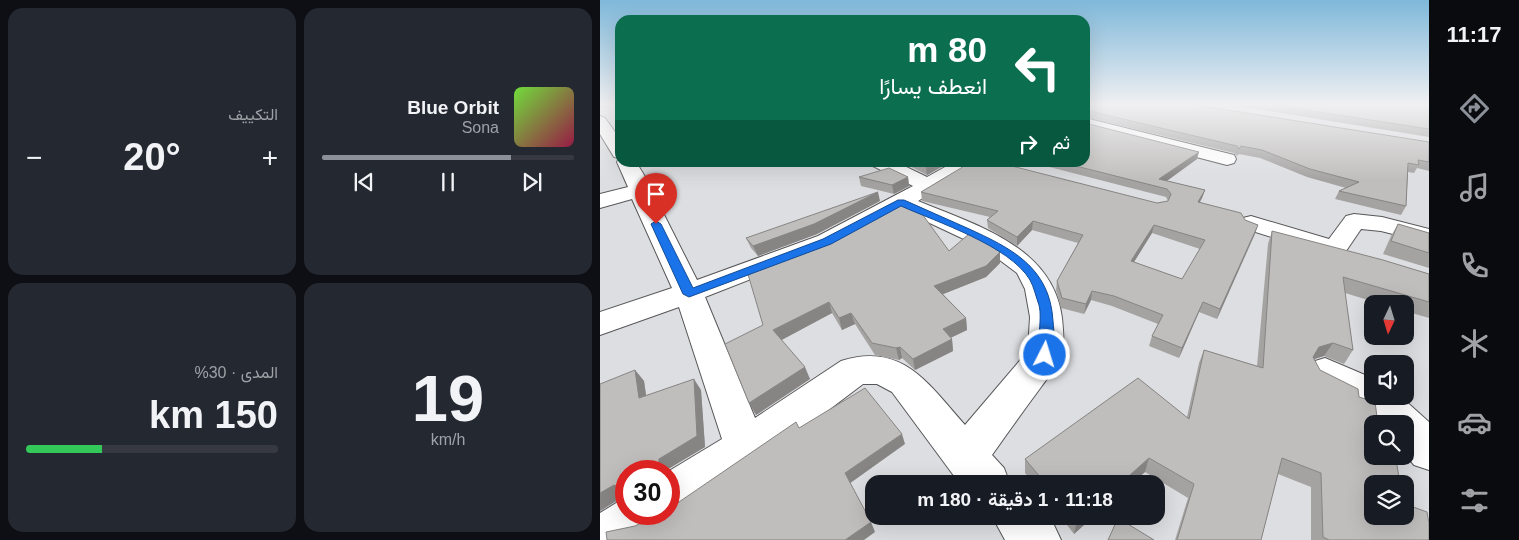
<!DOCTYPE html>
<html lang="ar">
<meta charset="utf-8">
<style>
body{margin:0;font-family:Helvetica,Vazirmatn,sans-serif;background:#242831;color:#f1f3f6;direction:rtl;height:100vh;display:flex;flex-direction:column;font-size:19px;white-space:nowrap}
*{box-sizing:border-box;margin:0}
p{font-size:16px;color:#9ea1a6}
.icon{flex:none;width:28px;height:28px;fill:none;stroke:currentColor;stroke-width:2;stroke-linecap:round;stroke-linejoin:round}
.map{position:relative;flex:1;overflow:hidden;direction:ltr}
.panel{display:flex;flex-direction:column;gap:8px;padding:8px;background:#0d0f14;width:600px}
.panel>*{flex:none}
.top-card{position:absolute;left:15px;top:15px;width:475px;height:152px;border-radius:15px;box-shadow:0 5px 20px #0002;direction:rtl;background:#0b6e4f;color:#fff;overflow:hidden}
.needle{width:32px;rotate:184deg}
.fabs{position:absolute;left:764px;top:295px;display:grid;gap:10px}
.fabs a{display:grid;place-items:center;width:50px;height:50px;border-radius:10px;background:#171b24;box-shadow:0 5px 20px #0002;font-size:25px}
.speed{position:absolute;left:15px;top:460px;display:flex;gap:10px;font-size:25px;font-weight:700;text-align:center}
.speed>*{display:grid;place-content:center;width:65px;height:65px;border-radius:50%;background:#171b24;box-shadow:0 5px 20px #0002;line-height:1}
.speed .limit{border:8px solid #d22;background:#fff;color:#111}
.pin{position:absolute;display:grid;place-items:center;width:42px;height:42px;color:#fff;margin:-51px -21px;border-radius:50% 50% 50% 0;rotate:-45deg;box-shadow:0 0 5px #0007}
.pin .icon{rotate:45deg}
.me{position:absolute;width:55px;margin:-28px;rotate:5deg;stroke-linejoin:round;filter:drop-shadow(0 0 4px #0008)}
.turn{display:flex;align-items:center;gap:18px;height:105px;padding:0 20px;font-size:22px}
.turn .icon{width:65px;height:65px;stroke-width:2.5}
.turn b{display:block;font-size:35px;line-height:42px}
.then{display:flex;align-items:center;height:48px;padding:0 20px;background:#0003;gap:10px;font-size:19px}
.big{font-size:38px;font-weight:600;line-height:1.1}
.panel .tile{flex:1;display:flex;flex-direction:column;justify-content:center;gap:8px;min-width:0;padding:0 18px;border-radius:15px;background:#242831}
.panel .dial{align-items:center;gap:0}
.dial b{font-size:65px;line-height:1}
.song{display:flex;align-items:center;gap:15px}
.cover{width:60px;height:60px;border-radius:8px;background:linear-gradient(135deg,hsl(100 70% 55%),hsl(340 70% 35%))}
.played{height:5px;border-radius:2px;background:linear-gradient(90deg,#8c9099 75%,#363941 75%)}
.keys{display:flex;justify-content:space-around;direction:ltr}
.heat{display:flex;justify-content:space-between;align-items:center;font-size:28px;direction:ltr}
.charge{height:8px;border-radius:4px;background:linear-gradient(90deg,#34c759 30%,#363941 0)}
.panel .tiles{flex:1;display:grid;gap:8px;grid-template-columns:repeat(2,1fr)}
.trip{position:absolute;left:265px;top:475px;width:300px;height:50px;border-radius:15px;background:#171b24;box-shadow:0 5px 20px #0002;font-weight:600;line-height:50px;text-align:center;direction:rtl}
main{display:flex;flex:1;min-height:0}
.tab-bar{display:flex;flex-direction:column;width:90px;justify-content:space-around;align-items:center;background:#090b0e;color:#9ea1a6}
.tab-bar .icon{width:35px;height:35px}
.tab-bar .on{color:#8c9099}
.tab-bar b{font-size:22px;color:#f1f3f6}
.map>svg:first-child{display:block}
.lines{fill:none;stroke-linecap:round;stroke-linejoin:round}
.minor-casing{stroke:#575759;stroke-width:2}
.minor{fill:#fff;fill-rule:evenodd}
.wall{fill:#a5a3a2;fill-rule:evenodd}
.shaded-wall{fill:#868584}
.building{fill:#c0bebc;stroke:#868584;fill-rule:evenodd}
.route{fill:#1a73e8;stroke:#114b97}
</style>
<main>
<nav class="tab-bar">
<b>11:17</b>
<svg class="icon on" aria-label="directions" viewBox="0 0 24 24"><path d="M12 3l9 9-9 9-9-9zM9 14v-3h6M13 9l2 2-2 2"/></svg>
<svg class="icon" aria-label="music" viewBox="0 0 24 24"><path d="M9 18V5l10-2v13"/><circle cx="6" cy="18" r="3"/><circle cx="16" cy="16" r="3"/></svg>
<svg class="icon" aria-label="phone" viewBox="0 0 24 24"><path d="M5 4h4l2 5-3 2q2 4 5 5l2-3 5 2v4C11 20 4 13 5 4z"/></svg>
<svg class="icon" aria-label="climate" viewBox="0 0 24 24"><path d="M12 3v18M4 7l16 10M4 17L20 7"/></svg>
<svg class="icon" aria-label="car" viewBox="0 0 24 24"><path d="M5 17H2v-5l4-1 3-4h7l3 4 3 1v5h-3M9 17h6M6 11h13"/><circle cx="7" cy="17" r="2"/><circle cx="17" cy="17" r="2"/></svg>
<svg class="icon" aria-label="filters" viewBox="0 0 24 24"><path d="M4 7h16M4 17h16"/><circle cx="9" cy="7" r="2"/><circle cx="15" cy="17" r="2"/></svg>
</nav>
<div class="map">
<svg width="829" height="540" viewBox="0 0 829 540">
<rect width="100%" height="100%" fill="#dddee1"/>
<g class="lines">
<!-- minor casing -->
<g class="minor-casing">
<path id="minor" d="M0 116 5 118 20 139V162H36L44 175 97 280 218 236 313 186 273 166 271 162H296L327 177 354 162H381L318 201C375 225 453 246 462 318 463 329 465 345 462 356 458 367 447 378 441 387 424 410 408 432 392 455L404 468 410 484H360L292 392 277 384H263L161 461 85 513 69 520 64 518C52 540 28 540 0 540V513L26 497V514H69V471L122 439 79 307 0 335V312L72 288 32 199 0 208V194L28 187 17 162 19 158 14 157 0 134ZM302 210 385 249 417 273 425 289 430 317 428 351 365 425C329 385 303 341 241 361L155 418 105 297 236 246Z
M485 118 634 155 636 159 634 163 627 165 485 128Z
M754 214 782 217 829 229V243L781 231 761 229 744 254 735 257 643 228 639 223 643 218 651 216 729 239 746 216Z
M725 358 772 378V396H800L829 422V470L814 465 805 454V424H777L760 407 712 382 707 372 712 362Z
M392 516H448L453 523 461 540H405Z"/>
</g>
<!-- minor -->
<use href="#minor" class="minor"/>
</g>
<!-- wall -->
<path class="wall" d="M485 104 829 142V171L817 168 814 173 808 172 806 206 801 215 735 199 739 191 746 188 707 177 660 158 639 154 637 156 634 153 485 117Z
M626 104H829V137Z
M485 123 597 159 567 181 605 190 602 198 600 202 645 220 658 225 617 319 599 312 579 358 549 346 552 336 558 324 512 306 491 300 484 314 461 308 456 290 457 281 478 243 432 230 417 246 388 228 387 220 390 217 322 201 321 192 557 203 568 201 566 197 430 162H485ZM552 233 600 249 582 279 534 262Z
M308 162H350L327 175 308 165Z
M259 177H308L309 186 294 194 261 186Z
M280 201 217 234 158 256 151 248 146 238Z
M798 224 829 233V268L783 254 791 236Z
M672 231 829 274V318L805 311V304H781L745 293 753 350 744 364 724 356 714 359 772 484 829 540H711V487L678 474 661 540H575L588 498 545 472 531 484H434L425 473V459L587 417 599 363 604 350 657 366 668 244Z
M349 251 400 252V263L386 277 343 294 366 318 367 330 350 338 352 339 353 351 315 370 302 358 299 360 275 355 255 324 242 330 232 313 181 340 210 379 156 415 163 325 169 265 167 262Z
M35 370 44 381 46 395 101 390 105 447 68 469V471H26V511L17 502V501L0 511Z
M460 516H494L474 534Z"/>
<!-- shaded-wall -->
<path class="shaded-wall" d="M0 104H16L0 107Z
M599 152 597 159 558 187 559 179Z
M335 162H350L327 175 326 167Z
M308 177 309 186 294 194 292 185Z
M605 190 602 198 595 210 598 202Z
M278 192 280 201 217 234 158 256 153 246Z
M433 221 432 230 417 246V237Z
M554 225 552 233 529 270 531 261Z
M658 225 655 234 617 319 620 309Z
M400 252V263L386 277 336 297 334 286Z
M492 291 491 300 484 314 486 304Z
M229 302 232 313 178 342 173 330Z
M603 302 599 312 579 358 582 348Z
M251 313 255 324 242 330 239 318Z
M366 318 367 330 344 341 343 329Z
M352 339 353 351 315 370 313 359Z
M733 343 724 356 711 360 719 347Z
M300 347 302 358 299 360 296 348Z
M205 367 210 379 156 415 149 403Z
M35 370 44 381 48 409 39 398Z
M94 379 101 390 105 447 68 469V471H58L59 459Z
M302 434 305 444 249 484 245 473Z
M549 458 545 472 531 484H520Z
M14 485 25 495 0 511V493Z
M482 516H494L474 534 477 521Z
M271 522 275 532 264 540H245Z"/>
<!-- building -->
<path class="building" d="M485 104H590L829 142V162L818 160 819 165 808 163 806 206 739 191 759 182 710 169 662 150 641 146 639 149 637 146 485 110Z
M667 104H829V129Z
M485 120V123L599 152 559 179 605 190 598 202 641 213 645 220 658 225 620 309 603 302 582 348 552 336 563 315 514 296 492 291 486 304 462 298 457 281 483 235 433 221 417 237 387 220 398 211 321 192 371 162H396L557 203 568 201 571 194 567 189 460 162H485ZM554 225 605 240 582 279 531 261Z
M317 162H335L326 167Z
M289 168 308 177 292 185 259 177Z
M278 192 214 224 153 246 146 238Z
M300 202 320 211 349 251 369 234 384 240 400 252 386 266 334 286 366 318 343 329 352 339 313 359 300 347 296 348 272 343 251 313 239 318 229 302 173 330 205 367 149 403 125 344 163 325 147 271 170 264 167 262 234 237Z
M798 224 829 233V253L791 241Z
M672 231 783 260 829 274V302L743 277 753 350 733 343 719 347 713 357 720 370 758 389 759 397 775 402 778 424H772V456H788L796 459 800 484H772V516H805V504L827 512 829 523V540H729L723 537 721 473 682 458 661 540H577L594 484 549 458 520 484H446L425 459 538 378 589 419 604 350 663 368Z
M35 370 39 398 94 379 97 436 59 459 58 471H26V502H17V486L14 485 0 493V384Z
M265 388 302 434 245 473 271 522 245 540H7L6 532 35 526 43 522 51 514H69V507L76 504 196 422 199 428Z
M473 516H482L477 521Z
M518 518 554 540H508Z"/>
<!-- sky -->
<linearGradient id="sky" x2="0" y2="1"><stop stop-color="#7fb8da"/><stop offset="0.58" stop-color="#f0f0f2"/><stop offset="1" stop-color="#f0f0f2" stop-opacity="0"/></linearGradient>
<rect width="829" height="180" fill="url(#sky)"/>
<!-- route -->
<path class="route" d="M298 200H304C325 209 346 219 367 228 411 248 450 267 453 321 454 332 456 348 450 359H440C435 350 443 320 439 305 436 297 434 287 430 280 410 246 337 222 301 206L231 244 89 297 83 294 51 224 56 221 61 224 93 288 223 239Z"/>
</svg>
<div class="fabs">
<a><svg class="needle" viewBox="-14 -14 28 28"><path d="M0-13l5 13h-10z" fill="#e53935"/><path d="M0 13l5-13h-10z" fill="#9ea1a6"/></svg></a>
<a><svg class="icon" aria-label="sound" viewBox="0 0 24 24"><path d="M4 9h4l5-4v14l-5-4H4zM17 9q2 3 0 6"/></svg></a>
<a><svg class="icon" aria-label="search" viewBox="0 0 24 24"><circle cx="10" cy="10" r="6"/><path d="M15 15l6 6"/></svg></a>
<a><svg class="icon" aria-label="layers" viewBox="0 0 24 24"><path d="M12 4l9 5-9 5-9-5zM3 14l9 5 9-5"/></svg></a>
</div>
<div class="speed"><div class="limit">30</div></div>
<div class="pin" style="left:56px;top:224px;background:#d93025"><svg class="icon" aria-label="arrive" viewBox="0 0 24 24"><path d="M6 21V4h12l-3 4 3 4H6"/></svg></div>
<svg class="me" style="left:445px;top:355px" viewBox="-20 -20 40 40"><circle r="17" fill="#1a73e8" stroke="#fff" stroke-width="3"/><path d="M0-11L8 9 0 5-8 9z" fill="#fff"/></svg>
<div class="trip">11:18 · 1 دقيقة · 180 m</div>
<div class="top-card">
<div class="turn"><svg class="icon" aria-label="left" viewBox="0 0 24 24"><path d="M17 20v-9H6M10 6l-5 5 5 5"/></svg><div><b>80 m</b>انعطف يسارًا</div></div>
<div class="then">ثم<svg class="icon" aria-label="right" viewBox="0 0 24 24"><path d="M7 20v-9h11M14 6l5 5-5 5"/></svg></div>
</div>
</div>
<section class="panel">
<div class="tiles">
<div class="tile">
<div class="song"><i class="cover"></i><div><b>Blue Orbit</b><p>Sona</p></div></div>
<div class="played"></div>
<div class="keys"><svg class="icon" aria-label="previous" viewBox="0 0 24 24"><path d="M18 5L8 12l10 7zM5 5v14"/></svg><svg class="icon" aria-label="pause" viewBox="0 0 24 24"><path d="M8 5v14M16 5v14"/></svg><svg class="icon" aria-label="next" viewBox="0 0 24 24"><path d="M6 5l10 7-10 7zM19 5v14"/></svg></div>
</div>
<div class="tile"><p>التكييف</p>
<div class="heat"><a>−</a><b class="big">20°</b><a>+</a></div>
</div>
<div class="tile dial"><b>19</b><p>km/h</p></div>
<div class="tile"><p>المدى · 30%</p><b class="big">150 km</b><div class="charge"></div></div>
</div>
</section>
</main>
